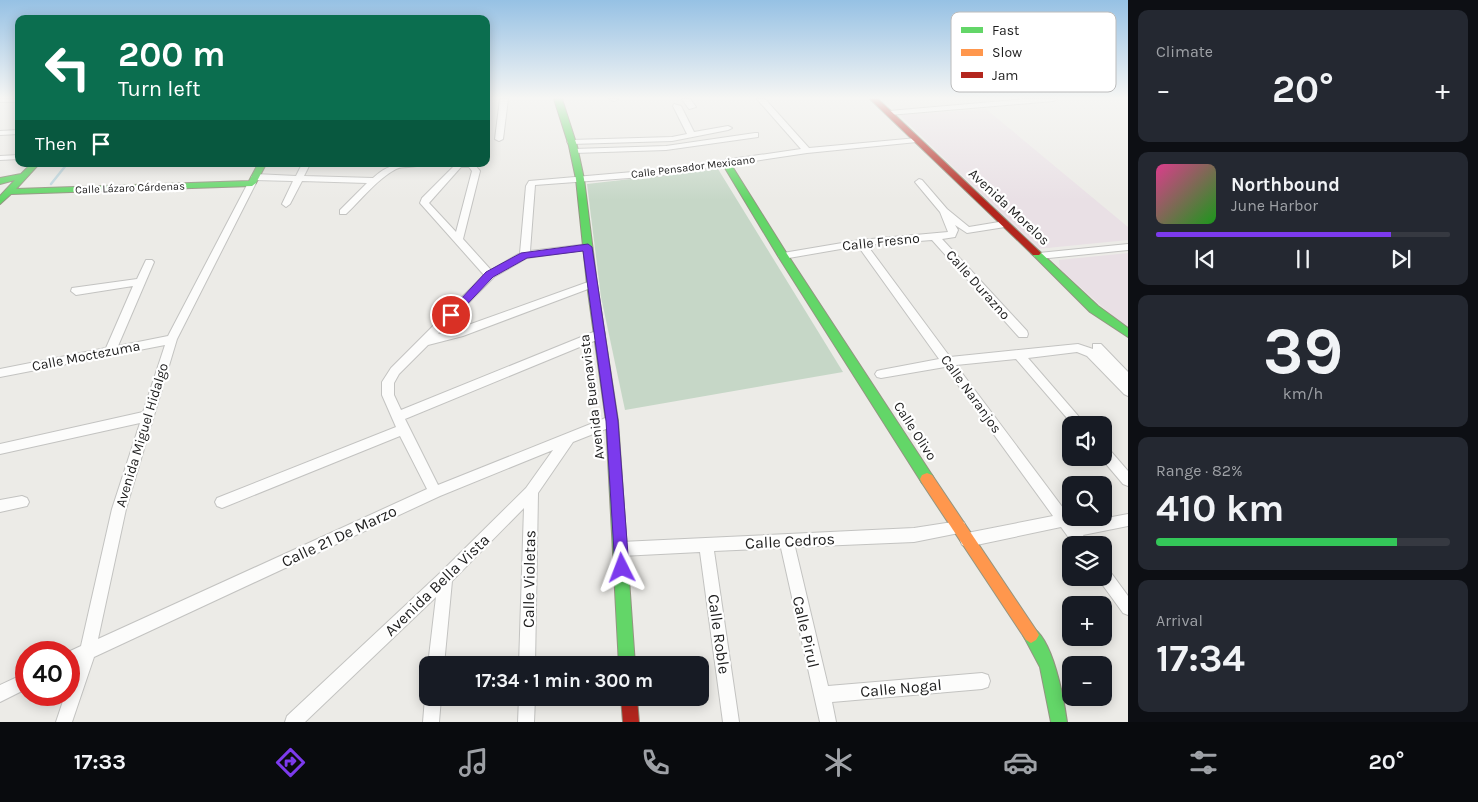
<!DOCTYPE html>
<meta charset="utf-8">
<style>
body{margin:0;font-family:Karla,sans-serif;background:#242831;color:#f1f3f6;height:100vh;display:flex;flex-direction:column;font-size:19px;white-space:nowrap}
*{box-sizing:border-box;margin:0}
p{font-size:16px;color:#9ea1a6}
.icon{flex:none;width:28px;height:28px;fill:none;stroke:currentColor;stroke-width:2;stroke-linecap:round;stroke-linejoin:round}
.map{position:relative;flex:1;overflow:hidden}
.drawer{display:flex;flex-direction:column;gap:10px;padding:10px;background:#0d0f14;width:350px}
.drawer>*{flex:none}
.hud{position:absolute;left:15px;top:15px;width:475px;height:152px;border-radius:10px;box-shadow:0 2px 12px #0003;background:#0b6e4f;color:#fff;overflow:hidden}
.buttons{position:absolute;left:1062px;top:416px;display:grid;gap:10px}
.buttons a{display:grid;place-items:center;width:50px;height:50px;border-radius:10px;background:#171b24;box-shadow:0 2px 12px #0003;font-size:25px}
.speed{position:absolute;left:15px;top:641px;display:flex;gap:10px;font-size:25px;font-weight:700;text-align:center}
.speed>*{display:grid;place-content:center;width:65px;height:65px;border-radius:50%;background:#171b24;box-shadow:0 2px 12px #0003;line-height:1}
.speed .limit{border:8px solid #d22;background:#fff;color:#111}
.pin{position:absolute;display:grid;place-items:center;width:42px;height:42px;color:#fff;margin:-21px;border:2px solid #fff;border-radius:50%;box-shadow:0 1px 5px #0007}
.me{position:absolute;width:55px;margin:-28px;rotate:357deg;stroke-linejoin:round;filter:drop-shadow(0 0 4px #0008)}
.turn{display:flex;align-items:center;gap:18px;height:105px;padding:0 20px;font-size:22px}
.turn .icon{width:65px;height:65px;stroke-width:2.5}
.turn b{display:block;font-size:35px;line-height:42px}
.then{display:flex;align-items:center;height:48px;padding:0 20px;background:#0003;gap:10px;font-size:19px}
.big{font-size:38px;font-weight:700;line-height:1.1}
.drawer .card{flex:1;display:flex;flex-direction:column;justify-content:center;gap:8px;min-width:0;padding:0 18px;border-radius:10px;background:#242831}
.drawer .dial{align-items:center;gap:0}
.dial b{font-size:65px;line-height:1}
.song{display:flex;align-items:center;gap:15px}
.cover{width:60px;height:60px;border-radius:8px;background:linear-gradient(135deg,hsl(330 70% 55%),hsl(120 70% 35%))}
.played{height:5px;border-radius:2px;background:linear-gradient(90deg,#7c3aed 80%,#363941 80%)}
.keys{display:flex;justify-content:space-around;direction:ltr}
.heat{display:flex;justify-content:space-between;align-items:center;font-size:28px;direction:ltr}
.charge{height:8px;border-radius:4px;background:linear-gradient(90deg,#34c759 82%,#363941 0)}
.trip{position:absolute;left:419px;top:656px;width:290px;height:50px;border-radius:10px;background:#171b24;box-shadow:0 2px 12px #0003;font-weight:700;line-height:50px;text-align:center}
.tab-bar{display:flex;height:80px;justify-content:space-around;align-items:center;background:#090b0e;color:#9ea1a6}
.tab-bar .icon{width:35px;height:35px}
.tab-bar .active{color:#7c3aed}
.tab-bar b{font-size:22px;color:#f1f3f6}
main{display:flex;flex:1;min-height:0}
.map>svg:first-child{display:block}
.industrial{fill:#e9e0e5}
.cemetery{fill:#c6d7c7}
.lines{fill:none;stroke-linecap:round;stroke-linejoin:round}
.stream{stroke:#bcd5dd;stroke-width:2.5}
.street-casing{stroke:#c3c3c1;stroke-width:2}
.fast-casing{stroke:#929580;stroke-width:2}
.slow-casing{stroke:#929580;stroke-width:2}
.jam-casing{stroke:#929580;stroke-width:2}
.street{fill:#fcfcfb;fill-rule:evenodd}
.fast{fill:#63d668;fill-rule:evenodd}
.slow{fill:#ff974d;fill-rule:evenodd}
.jam{fill:#b3261e;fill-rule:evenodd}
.route{fill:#7c3aed;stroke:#51269a}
.labels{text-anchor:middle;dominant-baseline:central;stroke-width:4.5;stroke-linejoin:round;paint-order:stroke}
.far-street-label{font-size:11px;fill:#1e1e1e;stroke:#fff}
.street-label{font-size:14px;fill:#1e1e1e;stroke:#fff}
.near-street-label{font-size:16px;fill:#1e1e1e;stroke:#fff}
.key{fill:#fff;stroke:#bcbcbc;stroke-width:1}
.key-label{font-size:14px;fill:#1e1e1e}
</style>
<main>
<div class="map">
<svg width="1128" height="722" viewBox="0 0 1128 722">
<rect width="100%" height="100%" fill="#ecebe7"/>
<!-- industrial -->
<path class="industrial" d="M986 109 1128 227V240L1037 249 900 115Z
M1128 253V326L1115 318 1060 269 1059 260Z"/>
<!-- cemetery -->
<path class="cemetery" d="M718 169 843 372 625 410 601 297 587 184Z"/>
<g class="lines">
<!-- stream -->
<path class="stream" d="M51 184 67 164"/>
<!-- street casing -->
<g class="street-casing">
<path id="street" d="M0 99H19V102H0Z
M500 99H508L503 139 499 141 495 139Z
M609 99H618L614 101Z
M682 99H690L696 107 689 109Z
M757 99H765L809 148 917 138 921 140 917 142 807 153 656 176 535 185 530 251 588 244 591 245V249L527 258 494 277 438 334 457 329 588 282H596L597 284 596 286 463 336 428 345 399 374 394 383V395L401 410 596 331H604L605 334 604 337 405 419 438 485 608 417 612 416 616 417 618 421 616 425 573 442 538 493 535 665H519L524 508 452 581 444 665H428L436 597 305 722H285L287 716 440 573 526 488 553 450 440 496 94 657 72 722H56L65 695H69V684L75 665 69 668 68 652 81 646 112 509 140 423 0 454V444L143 412 165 345 0 377V369L106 348 133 286 76 295 71 291 72 288 137 279 146 260H152L154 262 118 346 168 336 248 183 252 180 256 183 177 339 126 509 98 639 427 489 400 436 222 508 217 506 215 502 217 498 396 427 382 395V382L391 368 484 275 420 203 422 198 456 164H474L480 171 463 239 491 270 520 253 526 186 529 181 656 170 801 149ZM461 167H469L472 171 456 232 429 203Z
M1028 99H1057L1053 101 889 115 885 113 889 111Z
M674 104 681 106 694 132 728 126 732 128 728 130 672 141 571 144 567 142 571 140 672 137 687 134 673 106Z
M19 130V134L0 135V131Z
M755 133H758V137L666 150 574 153 570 151 574 149 666 146Z
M19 155V159L0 160V156Z
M302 164H310L304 176 373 178C389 163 401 163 422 164 415 169 404 165 396 169 377 179 362 199 346 214H340V210L367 183 302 181 290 204 286 207 282 204 293 181 255 180 251 177 255 174 296 176Z
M919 179 922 180 947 209 969 227 1005 221 1010 224 1005 227 967 233 955 225 958 230 955 237 942 239 1027 331 1028 334 1027 337H1019L932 240 867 245 950 357 1078 344 1093 349V344H1101L1128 372V396L1124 394 1087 356 1077 352 1028 358 1086 425H1073L1016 359 956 365 1075 524 1128 514V526L1083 535 1089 545H1074L1061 527 967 547 962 545 960 540 962 535 967 533 1053 516 945 367 881 378 877 377 875 374 877 371 881 370 939 359 858 246 783 259 778 256 783 253 860 240 948 232 940 212 915 182Z
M1128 244V250L1039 259 1034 256 1039 253Z
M1104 447 1108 448 1128 471V486L1123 484 1101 458H1104Z
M22 496 27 498 29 502 27 506 0 512V500Z
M959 521 964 522 966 527 964 532 914 542 795 547 828 686 982 673 988 675 990 681 988 687 982 689 832 702 836 722H820L781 548 714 551 739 722H723L700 552 621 556 616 554 614 549 616 544 621 542 914 528Z
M1104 568 1109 570 1128 596V615L1123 613 1099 580 1098 578H1104Z
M26 673V689L0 702V685Z
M427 692 428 698H441L439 722H423L425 698Z
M519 698H535L534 722H518Z"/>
</g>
<!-- fast casing -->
<g class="fast-casing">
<path id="fast" d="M554 99H562L577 146 584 179 597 284 618 421 635 665H619L606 421 587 284 576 179 569 146Z
M723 161H726L730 163 787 254 932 475 934 479 932 483 927 485 922 483 778 256 722 163Z
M31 164H39L16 189 249 181 258 164H266L256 183 252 186 11 194 0 204V196L15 180 0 184V178L21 174Z
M1036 250 1039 251 1098 306 1128 328V337L1090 312 1031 253 1033 251Z
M1031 627C1053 637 1064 700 1067 722H1051L1040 667 1023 635 1026 630Z"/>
</g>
<!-- slow casing -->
<g class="slow-casing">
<path id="slow" d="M927 473 932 475 1036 630 1039 635 1036 640 1031 643 1026 640 922 483 920 479 922 475Z"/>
</g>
<!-- jam casing -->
<g class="jam-casing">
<path id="jam" d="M870 99H878L1039 251 1041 253 1039 255H1033Z
M621 698H637L639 722H623Z"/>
</g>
<!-- street -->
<use href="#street" class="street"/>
<!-- fast -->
<use href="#fast" class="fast"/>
<!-- slow -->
<use href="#slow" class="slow"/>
<!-- jam -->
<use href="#jam" class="jam"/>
</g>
<!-- sky -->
<linearGradient id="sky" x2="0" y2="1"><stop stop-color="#96c1e4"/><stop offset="0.49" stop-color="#f6f6f4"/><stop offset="1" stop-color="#f6f6f4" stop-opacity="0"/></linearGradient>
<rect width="1128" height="200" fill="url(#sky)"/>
<!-- route -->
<path class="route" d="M588 244 592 247 618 421 629 568 627 573 622 575 617 573 615 568 606 421 583 251 527 258 493 277 455 317 451 318 446 315 486 272 521 253Z"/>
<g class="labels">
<!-- far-street labels -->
<g class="far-street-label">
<text transform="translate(693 167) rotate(-7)">Calle Pensador Mexicano</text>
<text transform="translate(130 188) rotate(-2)">Calle Lázaro Cárdenas</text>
</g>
<!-- street labels -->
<g class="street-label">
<text transform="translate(1009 207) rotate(43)">Avenida Morelos</text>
<text transform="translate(881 242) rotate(-6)">Calle Fresno</text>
<text transform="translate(978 285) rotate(48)">Calle Durazno</text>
<text transform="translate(86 356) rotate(-11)">Calle Moctezuma</text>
<text transform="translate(971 394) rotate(54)">Calle Naranjos</text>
<text transform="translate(592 397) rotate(-97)">Avenida Buenavista</text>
<text transform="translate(915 431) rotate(57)">Calle Olivo</text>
<text transform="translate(142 435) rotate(-73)">Avenida Miguel Hidalgo</text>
</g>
<!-- near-street labels -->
<g class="near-street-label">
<text transform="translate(339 536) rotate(-25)">Calle 21 De Marzo</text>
<text transform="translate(790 541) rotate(-3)">Calle Cedros</text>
<text transform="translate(529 579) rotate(-89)">Calle Violetas</text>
<text transform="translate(437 585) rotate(-44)">Avenida Bella Vista</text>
<text transform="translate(806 632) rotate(77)">Calle Pirul</text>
<text transform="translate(719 634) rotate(82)">Calle Roble</text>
<text transform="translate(901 688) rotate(-5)">Calle Nogal</text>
</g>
</g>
<!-- legend -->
<rect x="951" y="12" width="165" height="80" rx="8" class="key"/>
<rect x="961" y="27" width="22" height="6" fill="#63d668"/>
<rect x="961" y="49" width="22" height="7" fill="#ff974d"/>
<rect x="961" y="72" width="22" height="6" fill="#b3261e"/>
<g class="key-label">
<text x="992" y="35">Fast</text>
<text x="992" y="57">Slow</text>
<text x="992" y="80">Jam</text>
</g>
</svg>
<div class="buttons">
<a><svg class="icon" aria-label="sound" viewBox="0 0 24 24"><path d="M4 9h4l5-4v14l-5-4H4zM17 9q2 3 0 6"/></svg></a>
<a><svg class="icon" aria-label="search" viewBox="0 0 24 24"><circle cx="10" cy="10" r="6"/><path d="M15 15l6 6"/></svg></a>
<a><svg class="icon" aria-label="layers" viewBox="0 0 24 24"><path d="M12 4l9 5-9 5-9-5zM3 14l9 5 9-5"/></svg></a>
<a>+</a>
<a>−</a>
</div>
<div class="speed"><div class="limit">40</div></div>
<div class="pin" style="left:451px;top:315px;background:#d93025"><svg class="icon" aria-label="arrive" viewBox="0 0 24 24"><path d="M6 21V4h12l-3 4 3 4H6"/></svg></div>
<svg class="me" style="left:622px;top:568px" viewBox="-20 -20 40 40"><path d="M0-17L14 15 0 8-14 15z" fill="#7c3aed" stroke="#fff" stroke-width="4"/></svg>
<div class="trip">17:34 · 1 min · 300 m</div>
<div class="hud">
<div class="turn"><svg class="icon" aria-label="left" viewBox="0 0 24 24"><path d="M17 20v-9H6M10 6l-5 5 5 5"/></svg><div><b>200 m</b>Turn left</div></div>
<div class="then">Then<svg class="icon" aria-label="arrive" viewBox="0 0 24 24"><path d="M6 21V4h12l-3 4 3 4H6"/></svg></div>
</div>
</div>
<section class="drawer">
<div class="card"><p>Climate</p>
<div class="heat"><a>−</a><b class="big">20°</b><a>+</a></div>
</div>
<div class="card">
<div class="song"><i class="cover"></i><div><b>Northbound</b><p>June Harbor</p></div></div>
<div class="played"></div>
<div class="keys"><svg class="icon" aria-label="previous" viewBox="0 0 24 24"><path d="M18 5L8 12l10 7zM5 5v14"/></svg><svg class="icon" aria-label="pause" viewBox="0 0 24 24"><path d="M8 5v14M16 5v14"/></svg><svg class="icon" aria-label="next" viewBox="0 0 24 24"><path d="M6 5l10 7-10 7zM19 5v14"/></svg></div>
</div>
<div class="card dial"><b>39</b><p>km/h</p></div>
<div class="card"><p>Range · 82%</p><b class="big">410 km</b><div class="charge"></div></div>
<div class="card"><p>Arrival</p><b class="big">17:34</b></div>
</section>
</main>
<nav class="tab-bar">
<b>17:33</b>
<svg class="icon active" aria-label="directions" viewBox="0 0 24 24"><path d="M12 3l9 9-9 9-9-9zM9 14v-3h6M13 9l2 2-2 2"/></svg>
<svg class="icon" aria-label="music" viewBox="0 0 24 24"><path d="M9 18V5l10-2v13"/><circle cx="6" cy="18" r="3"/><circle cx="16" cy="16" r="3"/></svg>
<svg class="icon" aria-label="phone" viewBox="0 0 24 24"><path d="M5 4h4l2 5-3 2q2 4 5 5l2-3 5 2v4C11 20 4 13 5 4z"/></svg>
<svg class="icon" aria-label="climate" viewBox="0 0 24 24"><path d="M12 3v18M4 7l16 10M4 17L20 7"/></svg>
<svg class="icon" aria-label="car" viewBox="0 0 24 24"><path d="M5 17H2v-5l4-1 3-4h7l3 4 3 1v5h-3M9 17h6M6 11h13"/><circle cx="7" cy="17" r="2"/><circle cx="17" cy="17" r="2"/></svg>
<svg class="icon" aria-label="filters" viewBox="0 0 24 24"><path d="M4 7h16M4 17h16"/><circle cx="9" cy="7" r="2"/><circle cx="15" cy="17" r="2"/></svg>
<b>20°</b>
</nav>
